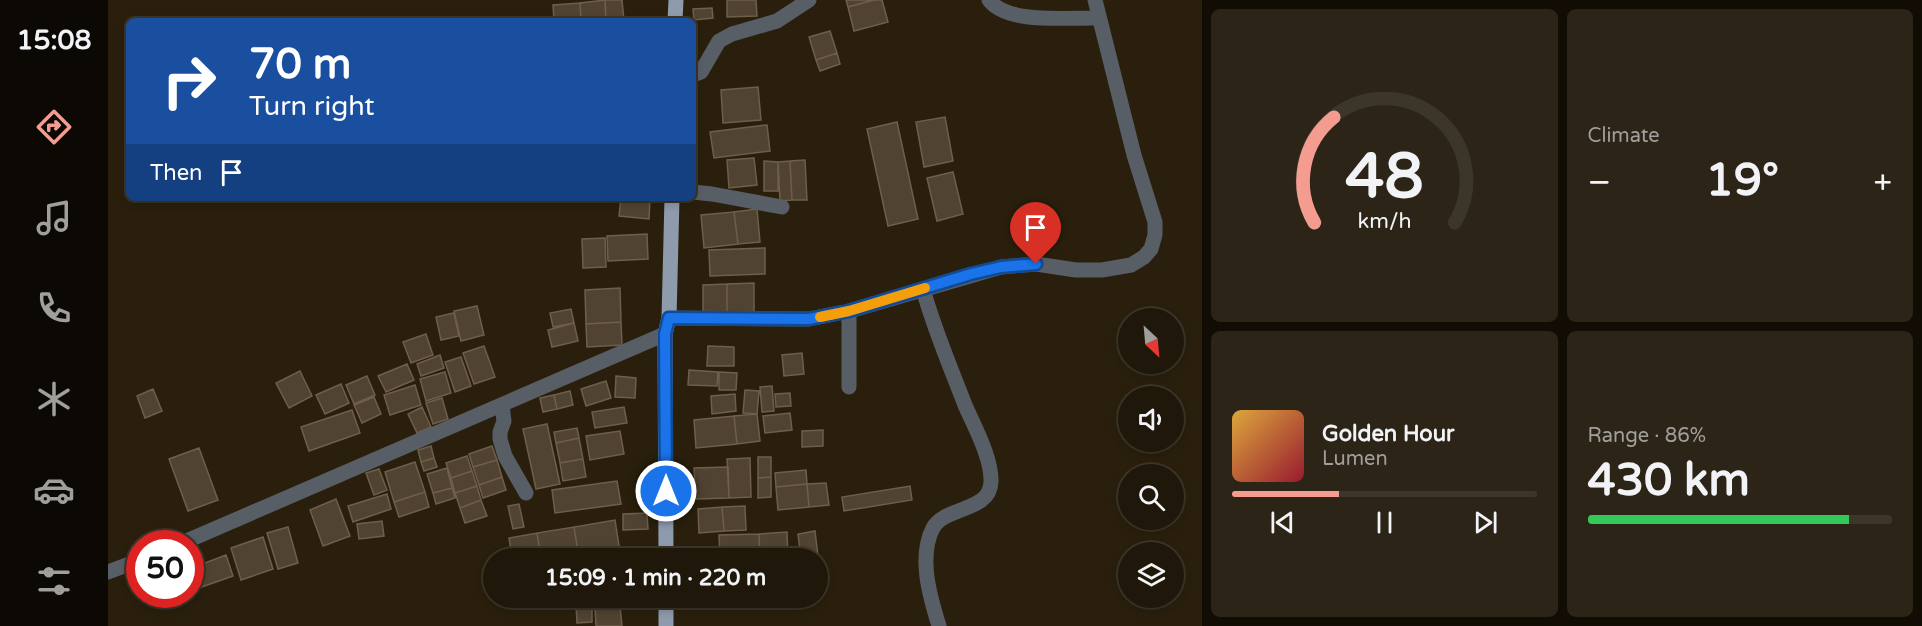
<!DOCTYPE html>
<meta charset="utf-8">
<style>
body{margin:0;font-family:"Varela Round",sans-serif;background:#2c2417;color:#f1f3f6;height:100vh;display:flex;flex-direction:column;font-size:22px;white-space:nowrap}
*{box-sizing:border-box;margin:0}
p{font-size:20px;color:#a19f9c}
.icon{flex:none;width:33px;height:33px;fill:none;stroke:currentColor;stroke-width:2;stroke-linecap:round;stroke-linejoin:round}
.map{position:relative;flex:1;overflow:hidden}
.drawer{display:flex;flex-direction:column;gap:9px;padding:9px;background:#110d05;width:720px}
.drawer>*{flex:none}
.hud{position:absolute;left:18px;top:18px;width:570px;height:183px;border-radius:9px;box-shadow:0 3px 9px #0003,0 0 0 2px #3c362a;background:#1a4fa0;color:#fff;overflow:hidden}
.needle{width:39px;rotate:154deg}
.tools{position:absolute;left:1010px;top:308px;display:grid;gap:12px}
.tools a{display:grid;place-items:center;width:66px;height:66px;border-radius:50%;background:#1f1709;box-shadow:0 3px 9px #0003,0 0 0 2px #3c362a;font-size:30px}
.speed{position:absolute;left:18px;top:530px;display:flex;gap:12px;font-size:30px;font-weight:700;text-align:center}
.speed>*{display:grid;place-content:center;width:78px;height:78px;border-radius:50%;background:#1f1709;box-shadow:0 3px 9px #0003,0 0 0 2px #3c362a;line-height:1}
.speed .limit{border:9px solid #d22;background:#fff;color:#111}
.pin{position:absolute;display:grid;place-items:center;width:51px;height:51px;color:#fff;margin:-62px -26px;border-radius:50% 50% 50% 0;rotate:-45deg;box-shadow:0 0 6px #0007}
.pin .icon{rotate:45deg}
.me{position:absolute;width:66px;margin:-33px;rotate:0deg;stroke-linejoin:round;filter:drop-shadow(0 0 4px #0008)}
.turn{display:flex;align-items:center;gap:21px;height:126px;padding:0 24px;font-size:27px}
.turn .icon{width:78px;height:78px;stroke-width:2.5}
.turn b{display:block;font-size:42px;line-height:51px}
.then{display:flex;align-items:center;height:57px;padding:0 24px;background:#0003;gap:12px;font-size:22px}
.big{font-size:45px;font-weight:800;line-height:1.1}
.drawer .card{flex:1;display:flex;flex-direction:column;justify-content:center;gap:9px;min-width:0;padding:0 21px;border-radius:9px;background:#2c2417}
.drawer .dial{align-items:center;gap:0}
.dial svg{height:156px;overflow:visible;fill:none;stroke:#3c362a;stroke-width:7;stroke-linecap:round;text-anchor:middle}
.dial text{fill:#f1f3f6;stroke:none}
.song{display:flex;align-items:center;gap:18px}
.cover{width:72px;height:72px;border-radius:9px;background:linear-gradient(135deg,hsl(40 70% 55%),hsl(350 70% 35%))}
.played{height:6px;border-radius:3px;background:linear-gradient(90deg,#f59c90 35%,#3c362a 35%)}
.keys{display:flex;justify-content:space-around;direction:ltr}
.heat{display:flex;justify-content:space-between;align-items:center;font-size:33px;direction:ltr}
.charge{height:9px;border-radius:4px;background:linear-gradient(90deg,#34c759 86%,#3c362a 0)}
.drawer .tiles{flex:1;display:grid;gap:9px;grid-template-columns:repeat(2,1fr)}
.trip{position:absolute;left:375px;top:548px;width:345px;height:60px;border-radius:30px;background:#1f1709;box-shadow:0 3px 9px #0003,0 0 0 2px #3c362a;font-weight:800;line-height:60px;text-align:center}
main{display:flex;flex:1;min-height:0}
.tab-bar{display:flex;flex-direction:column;width:108px;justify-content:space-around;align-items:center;background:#0c0904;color:#a19f9c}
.tab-bar .icon{width:42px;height:42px}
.tab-bar .current{color:#f59c90}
.tab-bar b{font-size:27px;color:#f1f3f6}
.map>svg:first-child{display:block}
.building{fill:#514331;stroke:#6e5f4c;stroke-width:1.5}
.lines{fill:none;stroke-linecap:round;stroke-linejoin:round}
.minor{stroke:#585e66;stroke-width:15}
.major{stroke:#8e9bad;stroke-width:15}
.route-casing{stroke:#114b97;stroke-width:15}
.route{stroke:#1a73e8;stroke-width:10}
.slow{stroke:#f59e0b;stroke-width:10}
</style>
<main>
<nav class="tab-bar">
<b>15:08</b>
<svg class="icon current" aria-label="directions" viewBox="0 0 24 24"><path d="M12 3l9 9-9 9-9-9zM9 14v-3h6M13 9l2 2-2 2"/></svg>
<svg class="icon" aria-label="music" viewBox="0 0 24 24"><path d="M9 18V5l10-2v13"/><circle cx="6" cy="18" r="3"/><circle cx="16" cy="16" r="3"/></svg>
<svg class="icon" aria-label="phone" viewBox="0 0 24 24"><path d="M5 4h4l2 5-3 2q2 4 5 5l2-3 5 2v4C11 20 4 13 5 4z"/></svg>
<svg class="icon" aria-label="climate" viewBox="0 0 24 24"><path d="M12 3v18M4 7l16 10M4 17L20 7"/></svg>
<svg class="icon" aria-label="car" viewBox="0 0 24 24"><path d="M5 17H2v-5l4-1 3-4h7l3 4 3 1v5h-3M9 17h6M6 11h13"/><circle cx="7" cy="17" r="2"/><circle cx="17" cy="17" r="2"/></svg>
<svg class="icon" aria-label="filters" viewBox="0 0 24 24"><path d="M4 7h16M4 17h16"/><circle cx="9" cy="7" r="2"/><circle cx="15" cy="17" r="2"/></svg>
</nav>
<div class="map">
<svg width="1094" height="626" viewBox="0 0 1094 626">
<rect width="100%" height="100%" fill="#291f0c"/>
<!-- building -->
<path class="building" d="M497 0 498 21H473L472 3Z
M497 0H514L516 21H498Z
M619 0H648L649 16 619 17Z
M738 0H766L740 7Z
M766 0H774L780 22 746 31 740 7Z
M472 3 473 21H446L445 5Z
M604 8 605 18 586 20 585 9Z
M722 31 729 53 708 60 701 37Z
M729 53 732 64 712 71 708 60Z
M650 87 653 120 615 123 613 90Z
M837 117 845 161 816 167 808 122Z
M789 122 810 219 780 226 759 129Z
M659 125 662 151 606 158 602 132Z
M646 158 649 185 621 188 619 160Z
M697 160 699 200H684L682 161Z
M656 161 670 162V191H656Z
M682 161 684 200 672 201 670 162Z
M845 172 855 214 829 221 819 178Z
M513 198H542L541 219 511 216Z
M649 209 652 242 630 244 626 212Z
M626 212 630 244 596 248 593 215Z
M539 234 540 259 500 261 499 236Z
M497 238 498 267 475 268 474 239Z
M657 248V274L602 276 601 250Z
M646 283V312H619V284Z
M619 284V312L595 313V285Z
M512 288 513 322 478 324 477 290Z
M369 306 376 335 353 341 346 311Z
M463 309 466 323 445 327 442 313Z
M346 313 351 336 333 340 328 317Z
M513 322 514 345 479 347 478 324Z
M466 323 470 341 444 347 440 330Z
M318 334 325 355 303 363 295 342Z
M376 346 387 377 366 384 355 353Z
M600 346 626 347V366H599Z
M694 353 696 374 676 376 674 355Z
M332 355 336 368 313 376 309 364Z
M353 357 363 386 347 392 337 362Z
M299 364 306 380 278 392 270 376Z
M581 370 610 372 609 386 580 385Z
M192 371 204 396 181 408 168 383Z
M337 372 343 393 318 401 312 379Z
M611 372 629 373 628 390H611Z
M259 376 267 395 246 404 238 385Z
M508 376 528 378 527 398 507 397Z
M498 381 503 398 478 406 473 389Z
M233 384 241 403 217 414 208 395Z
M307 385 313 405 282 415 276 395Z
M664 386 666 411 654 412 652 387Z
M45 389 54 411 37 418 29 396Z
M637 390 651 391 649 414 635 413Z
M462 391 465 405 449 409 446 395Z
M682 393 683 406 668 407 667 394Z
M627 394 628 411 604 414 603 396Z
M446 395 449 409 435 412 432 398Z
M266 397 273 414 254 423 246 405Z
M334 398 340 419 325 424 318 403Z
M314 407 323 427 309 433 300 414Z
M516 407 519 423 487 428 484 412Z
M244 410 252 433 201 451 193 427Z
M682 413 684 430 657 433 655 416Z
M649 414 652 441 629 444 626 416Z
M626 416 629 444 588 448 586 420Z
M439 424 452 484 428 489 415 429Z
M469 428 471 438 448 443 446 432Z
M715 430V446L694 447V431Z
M512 431 516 454 482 460 478 436Z
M471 438 475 459 452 463 448 443Z
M323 446 326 458 313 462 310 450Z
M384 446 389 460 365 467 361 454Z
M91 448 110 500 80 511 61 459Z
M359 456 364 471 343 478 338 463Z
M650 457H663V477L650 478Z
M326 458 329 467 316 471 313 462Z
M642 458 643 497 621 498 619 459Z
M475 459 478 477 455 481 452 463Z
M389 460 394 477 371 485 365 467Z
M307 462 317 492 286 502 277 472Z
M620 467 621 498 588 499 586 468Z
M339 468 344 488 325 493 319 474Z
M271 469 279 490 266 495 258 473Z
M698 470 699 484 668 487 667 473Z
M364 471 369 486 347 493 343 478Z
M394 477 398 490 375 498 371 485Z
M663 477V497L650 498V478Z
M509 481 513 504 447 513 444 490Z
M718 483 721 505 701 507 699 484Z
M699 484 701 507 670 510 668 487Z
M369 486 373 500 352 508 347 493Z
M802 486 804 500 736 511 734 497Z
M344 488 347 498 328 504 325 493Z
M317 492 321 507 291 517 286 502Z
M279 494 283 509 245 522 240 506Z
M228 499 242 536 215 546 202 510Z
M373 500 379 516 357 523 352 508Z
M411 504 416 527 405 529 400 506Z
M637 506 638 530 616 531 614 507Z
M614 507 616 531 591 533 590 509Z
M539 513 540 529 515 530V514Z
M507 520 512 552 471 558 466 527Z
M274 521 276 536 251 539 249 524Z
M180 527 190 563 170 569 159 533Z
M466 527 471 558H433L429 533Z
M707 531 710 556 693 558 690 534Z
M679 532 680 558H652L651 534Z
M429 533 433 558H404L401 538Z
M651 534 652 558H612L611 535Z
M155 537 165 569 133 580 123 548Z
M611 547V558H601L600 548Z
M90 548 97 563 118 555 125 576 88 589 82 576V552Z
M46 594H67L68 597 48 602Z
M591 597H615V606L591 608Z
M468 604H484V622L469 623Z
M512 606 514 626H488L487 608Z"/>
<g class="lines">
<!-- minor -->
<path class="minor" d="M881 0C900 25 961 17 990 18
M585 75 593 72 611 41 624 34 669 21 701 0
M585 192 604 194 674 207
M815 289C826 329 842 366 857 405 866 426 884 458 883 482 882 512 837 506 825 528 810 557 822 597 831 626
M741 311V387
M561 318 701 319 741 311 893 267 928 264 968 270H994L1023 265 1036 257 1043 249 1047 235V222L1026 155 987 0
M394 405 396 421 392 432V439L397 456 418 493
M74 543 557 334
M0 572 32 560"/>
<!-- major -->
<path class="major" d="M567 21 568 0
M558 558 557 334 561 318 564 198
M558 597V626"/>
</g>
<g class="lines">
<!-- route casing -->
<g class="route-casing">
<path id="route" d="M558 491 557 334 561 318 701 319 741 311 863 274 893 267 928 264"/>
</g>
<!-- route -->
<use href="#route" class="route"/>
<!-- slow -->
<path class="slow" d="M712 317 741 311 817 288"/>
</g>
</svg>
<div class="tools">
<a><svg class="needle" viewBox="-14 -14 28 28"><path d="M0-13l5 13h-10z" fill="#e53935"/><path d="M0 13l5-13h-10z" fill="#a19f9c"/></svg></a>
<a><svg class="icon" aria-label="sound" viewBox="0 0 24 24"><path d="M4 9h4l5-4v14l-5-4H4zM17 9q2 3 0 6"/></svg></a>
<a><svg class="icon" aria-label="search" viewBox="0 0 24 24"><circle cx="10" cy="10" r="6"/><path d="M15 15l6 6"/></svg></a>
<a><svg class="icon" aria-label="layers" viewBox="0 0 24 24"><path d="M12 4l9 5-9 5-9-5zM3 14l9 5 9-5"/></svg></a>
</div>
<div class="speed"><div class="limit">50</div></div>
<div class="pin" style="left:928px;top:264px;background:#d93025"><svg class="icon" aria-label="arrive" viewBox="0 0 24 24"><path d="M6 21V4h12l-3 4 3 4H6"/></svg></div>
<svg class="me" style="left:558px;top:491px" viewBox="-20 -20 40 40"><circle r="17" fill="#1a73e8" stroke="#fff" stroke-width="3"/><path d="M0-11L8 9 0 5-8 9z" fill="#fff"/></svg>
<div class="trip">15:09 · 1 min · 220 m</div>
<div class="hud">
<div class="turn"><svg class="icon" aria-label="right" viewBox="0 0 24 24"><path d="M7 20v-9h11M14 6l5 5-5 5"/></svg><div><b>70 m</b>Turn right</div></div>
<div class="then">Then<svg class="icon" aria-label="arrive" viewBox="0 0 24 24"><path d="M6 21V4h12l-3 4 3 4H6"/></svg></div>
</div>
</div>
<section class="drawer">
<div class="tiles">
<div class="card dial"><svg viewBox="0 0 100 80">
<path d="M14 69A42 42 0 1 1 86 69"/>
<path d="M14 69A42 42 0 0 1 24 15" stroke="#f59c90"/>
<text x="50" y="56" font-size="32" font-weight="700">48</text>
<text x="50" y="72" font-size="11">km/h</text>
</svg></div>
<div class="card"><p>Climate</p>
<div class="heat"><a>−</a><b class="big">19°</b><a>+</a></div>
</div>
<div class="card">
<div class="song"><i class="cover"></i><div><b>Golden Hour</b><p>Lumen</p></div></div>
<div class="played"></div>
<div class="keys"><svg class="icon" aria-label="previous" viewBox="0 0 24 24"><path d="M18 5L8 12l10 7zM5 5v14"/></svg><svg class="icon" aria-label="pause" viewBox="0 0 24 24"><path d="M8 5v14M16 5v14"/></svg><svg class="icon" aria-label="next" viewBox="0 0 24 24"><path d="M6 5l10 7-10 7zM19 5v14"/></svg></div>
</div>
<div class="card"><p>Range · 86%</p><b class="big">430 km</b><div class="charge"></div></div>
</div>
</section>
</main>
